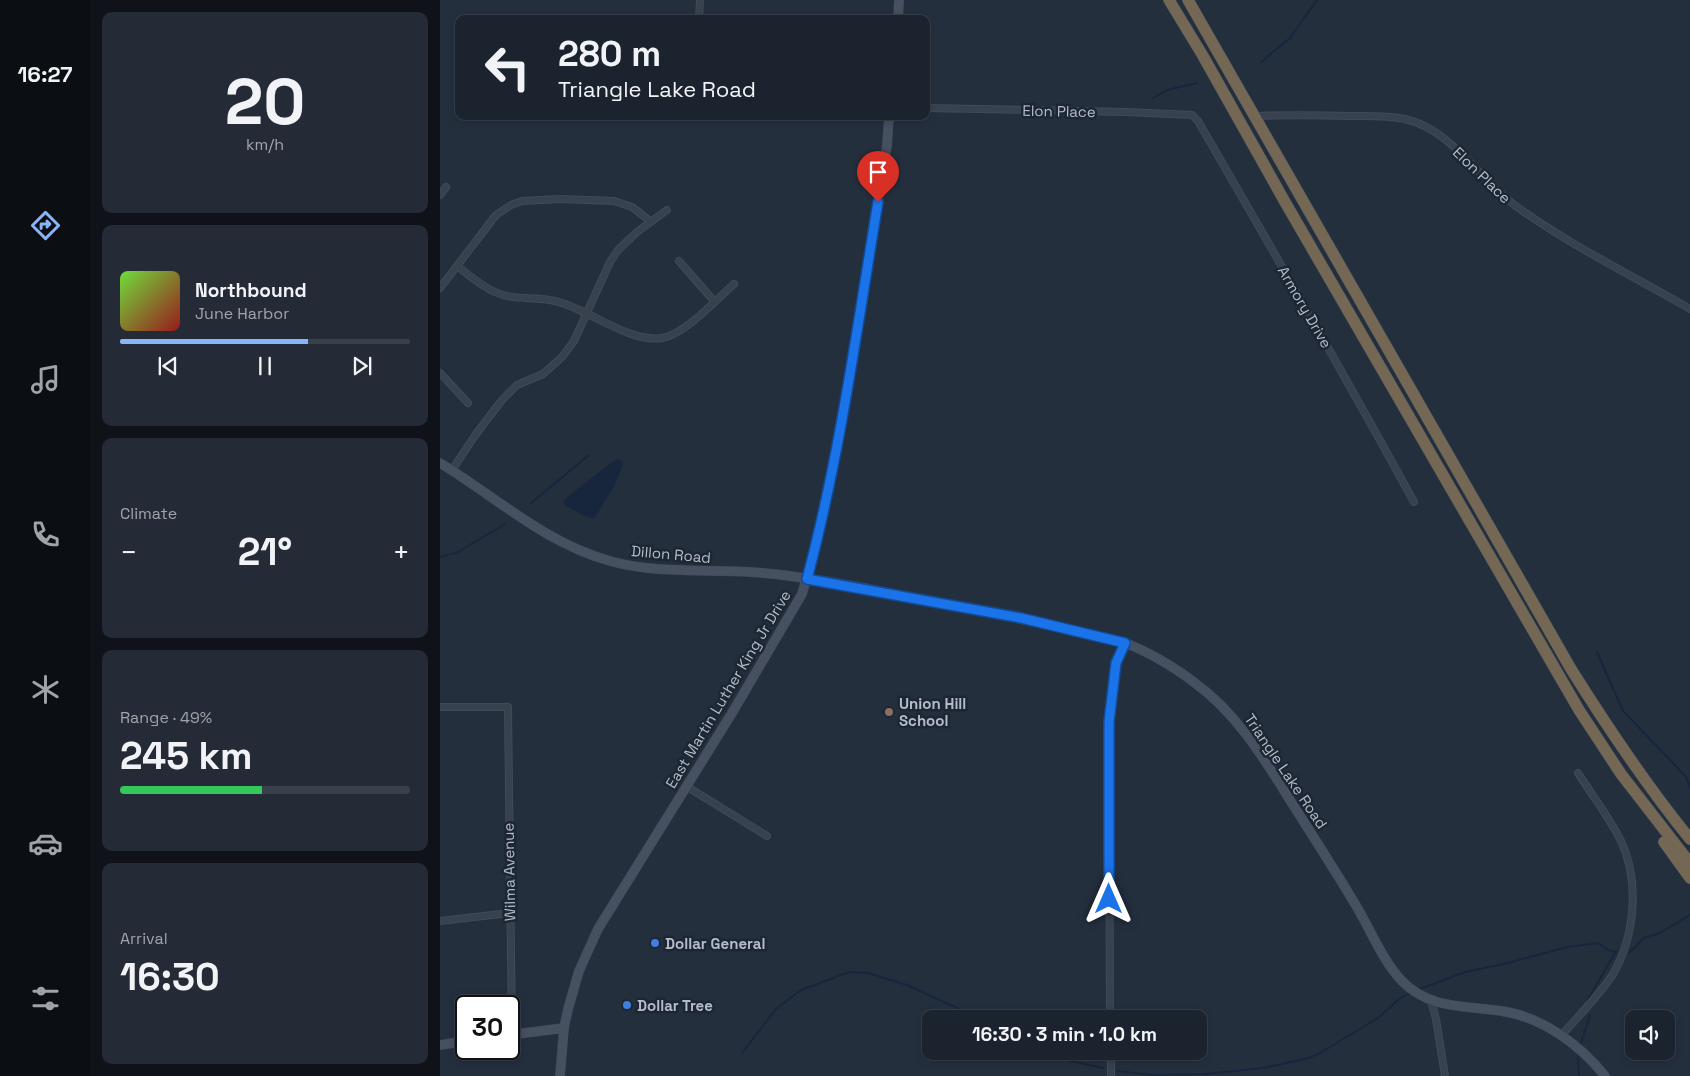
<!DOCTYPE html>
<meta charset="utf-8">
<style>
body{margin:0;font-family:"Space Grotesk",sans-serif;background:#242b36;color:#f1f3f6;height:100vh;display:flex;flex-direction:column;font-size:19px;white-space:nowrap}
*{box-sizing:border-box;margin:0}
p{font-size:16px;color:#a0a4aa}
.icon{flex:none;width:28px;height:28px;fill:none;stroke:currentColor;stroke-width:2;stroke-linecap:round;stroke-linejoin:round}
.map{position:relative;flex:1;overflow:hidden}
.sheet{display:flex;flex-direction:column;gap:12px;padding:12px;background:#0f1319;width:350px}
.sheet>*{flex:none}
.guide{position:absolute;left:15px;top:15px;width:475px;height:105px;border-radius:10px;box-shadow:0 2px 8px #0003,0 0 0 1px #39404a;background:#1b232e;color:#f1f3f6;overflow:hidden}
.buttons{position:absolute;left:1185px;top:1010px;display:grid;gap:10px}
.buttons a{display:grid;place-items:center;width:50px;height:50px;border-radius:10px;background:#1b232e;box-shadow:0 2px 8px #0003,0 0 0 1px #39404a;font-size:25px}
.speed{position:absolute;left:15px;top:995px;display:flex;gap:10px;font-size:25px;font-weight:700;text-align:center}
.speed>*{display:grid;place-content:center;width:65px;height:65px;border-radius:50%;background:#1b232e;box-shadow:0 2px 8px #0003,0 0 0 1px #39404a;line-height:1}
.speed .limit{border:2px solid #111;border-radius:8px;background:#fff;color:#111}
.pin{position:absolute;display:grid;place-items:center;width:42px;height:42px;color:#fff;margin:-51px -21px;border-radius:50% 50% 50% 0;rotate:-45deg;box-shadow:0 0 5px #0007}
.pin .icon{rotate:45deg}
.me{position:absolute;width:55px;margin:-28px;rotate:0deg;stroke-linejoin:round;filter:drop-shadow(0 0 4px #0008)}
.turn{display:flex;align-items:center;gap:18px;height:105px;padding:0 20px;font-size:22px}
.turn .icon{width:65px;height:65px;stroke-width:2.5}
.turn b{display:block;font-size:35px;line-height:42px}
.big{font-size:38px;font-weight:800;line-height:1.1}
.sheet .tile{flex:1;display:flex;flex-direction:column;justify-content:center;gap:8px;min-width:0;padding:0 18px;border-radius:10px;background:#242b36}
.sheet .dial{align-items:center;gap:0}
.dial b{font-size:65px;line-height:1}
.song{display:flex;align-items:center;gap:15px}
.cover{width:60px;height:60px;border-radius:8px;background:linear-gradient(135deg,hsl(100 70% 55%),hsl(0 70% 35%))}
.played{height:5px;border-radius:2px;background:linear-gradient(90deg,#8ab4f8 65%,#39404a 65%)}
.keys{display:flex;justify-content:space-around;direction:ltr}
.heat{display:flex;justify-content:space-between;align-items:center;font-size:28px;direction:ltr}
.charge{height:8px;border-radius:4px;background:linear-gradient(90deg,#34c759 49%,#39404a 0)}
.trip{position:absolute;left:482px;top:1010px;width:285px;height:50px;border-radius:10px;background:#1b232e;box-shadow:0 2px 8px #0003,0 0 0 1px #39404a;font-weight:800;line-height:50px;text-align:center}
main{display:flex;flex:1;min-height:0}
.menu{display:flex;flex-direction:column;width:90px;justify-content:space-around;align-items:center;background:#0b0e12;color:#a0a4aa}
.menu .icon{width:35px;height:35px}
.menu .active{color:#8ab4f8}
.menu b{font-size:22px;color:#f1f3f6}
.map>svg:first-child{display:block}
.water{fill:#17263c}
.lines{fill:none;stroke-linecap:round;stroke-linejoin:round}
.stream{stroke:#17263c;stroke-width:2}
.street-casing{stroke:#414a57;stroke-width:8}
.secondary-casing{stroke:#414a57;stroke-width:10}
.highway-casing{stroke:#434c59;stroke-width:12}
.street{stroke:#38414e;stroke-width:6}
.secondary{stroke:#465061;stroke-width:9}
.highway{stroke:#746855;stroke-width:11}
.route-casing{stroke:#114b97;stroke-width:12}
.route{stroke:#1a73e8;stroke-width:9}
.education-dot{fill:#8d6e63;stroke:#1d2633;stroke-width:2}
.shop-dot{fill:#3f7fe0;stroke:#1d2633;stroke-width:2}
.labels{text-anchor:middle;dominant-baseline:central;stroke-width:5;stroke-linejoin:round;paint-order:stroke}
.street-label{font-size:15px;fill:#b4bcc9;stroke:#1d2633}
.poi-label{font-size:15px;font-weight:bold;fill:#b4bcc9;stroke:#1d2633;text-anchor:start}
</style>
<main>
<nav class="menu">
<b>16:27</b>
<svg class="icon active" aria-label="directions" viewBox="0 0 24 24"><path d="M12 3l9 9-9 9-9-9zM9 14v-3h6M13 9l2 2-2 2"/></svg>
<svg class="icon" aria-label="music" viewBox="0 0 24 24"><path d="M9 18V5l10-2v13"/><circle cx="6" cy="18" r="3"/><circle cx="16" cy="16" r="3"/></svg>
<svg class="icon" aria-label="phone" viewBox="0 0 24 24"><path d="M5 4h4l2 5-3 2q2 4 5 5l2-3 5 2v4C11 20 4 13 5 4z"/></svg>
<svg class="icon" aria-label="climate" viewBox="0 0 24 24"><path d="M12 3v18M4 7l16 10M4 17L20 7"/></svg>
<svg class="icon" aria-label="car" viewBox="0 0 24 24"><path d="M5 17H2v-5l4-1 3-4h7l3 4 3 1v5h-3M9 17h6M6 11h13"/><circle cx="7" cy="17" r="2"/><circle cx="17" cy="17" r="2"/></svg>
<svg class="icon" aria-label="filters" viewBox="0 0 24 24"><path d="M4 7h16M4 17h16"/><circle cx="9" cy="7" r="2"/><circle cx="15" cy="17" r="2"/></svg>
</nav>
<section class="sheet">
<div class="tile dial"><b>20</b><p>km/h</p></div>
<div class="tile">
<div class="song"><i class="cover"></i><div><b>Northbound</b><p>June Harbor</p></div></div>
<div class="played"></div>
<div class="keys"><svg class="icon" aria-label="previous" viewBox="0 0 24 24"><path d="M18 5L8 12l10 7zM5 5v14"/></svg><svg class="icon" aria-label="pause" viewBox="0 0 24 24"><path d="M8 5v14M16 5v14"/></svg><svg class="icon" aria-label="next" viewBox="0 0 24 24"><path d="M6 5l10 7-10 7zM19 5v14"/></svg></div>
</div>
<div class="tile"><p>Climate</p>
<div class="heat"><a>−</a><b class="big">21°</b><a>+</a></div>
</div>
<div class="tile"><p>Range · 49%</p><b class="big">245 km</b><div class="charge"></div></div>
<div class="tile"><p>Arrival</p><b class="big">16:30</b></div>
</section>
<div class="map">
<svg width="1250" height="1076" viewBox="0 0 1250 1076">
<rect width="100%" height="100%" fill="#242f3e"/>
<!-- water -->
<path class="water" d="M178 459 182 461 183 465 174 486 154 519 145 516 125 506 124 502 126 498 172 462Z"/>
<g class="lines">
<!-- stream -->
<path class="stream" d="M821 62 850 38 877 0
M713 98 727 90 757 83
M91 503 149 455
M0 557 18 552 65 524
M1157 652 1183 711 1232 762 1246 777 1250 787
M1189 953 1204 938 1218 934 1250 915
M980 989 1025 972 1064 964 1127 947 1158 943 1168 950 1177 952
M1147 1001 1175 953
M1141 1043 1150 1015
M604 1051 622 1059 663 1068
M302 1053 336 1009 361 990 409 972 428 973 467 985 517 1008 536 1019
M1138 1058 1139 1076
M678 1071 713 1075 765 1074 824 1068 868 1058 880 1053 938 1018 959 999 968 994"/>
<!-- street casing -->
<g class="street-casing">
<path id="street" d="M259 19 260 0
M486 108 686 112 752 115 758 121C831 247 904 374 974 502
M814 116C846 115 877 115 909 116 927 116 947 115 965 119 1013 130 1039 180 1077 207 1130 245 1193 276 1250 309
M0 195 6 187
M239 261 274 301
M17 266C29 275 41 286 55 292 73 301 95 296 115 301 147 308 188 343 222 338 244 335 277 299 294 284
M0 288 56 215 71 205 82 201 121 199 174 201 192 207 210 221
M0 373 28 403
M12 470 36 434 62 400 77 385 103 374 122 357 134 341 170 262 178 250 197 232 227 210
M0 707H68L72 1035
M246 786 327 836
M0 921 69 913
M991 1001 996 1019 1005 1076
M670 1019 669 722 676 663 685 643
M1121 1036C1138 1016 1159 996 1173 974 1195 936 1200 881 1181 841 1169 817 1152 795 1138 773
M671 1051V1076"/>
</g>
<!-- secondary casing -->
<g class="secondary-casing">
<path id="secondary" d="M458 19 459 0
M0 463C56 497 105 543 170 561 220 575 272 568 323 573 386 579 448 593 510 605 552 613 593 621 634 631 650 635 666 637 682 642 704 649 736 668 755 683 799 715 826 762 855 808 876 841 898 875 918 909 932 933 943 961 962 981 991 1011 1029 1005 1067 1012 1105 1019 1141 1046 1165 1076
M69 1035 124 1028
M0 1045 26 1041
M120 1076 124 1028 128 1009 139 971 158 929 292 713 362 594 377 542 404 412 447 145 449 116"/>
</g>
<!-- highway casing -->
<g class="highway-casing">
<path id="highway" d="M729 0 763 56 845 202 1139 710 1181 774 1250 863
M748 0 1131 669C1168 728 1206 785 1250 839
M1224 842 1250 878"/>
</g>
<!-- street -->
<use href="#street" class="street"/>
<!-- secondary -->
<use href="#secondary" class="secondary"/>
<!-- highway -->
<use href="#highway" class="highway"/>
</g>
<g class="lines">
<!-- route casing -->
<g class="route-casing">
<path id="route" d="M438 202C417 328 400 455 367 579L581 618 685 643 676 663 669 722V899"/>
</g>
<!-- route -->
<use href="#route" class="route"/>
</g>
<!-- markers -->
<circle class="education-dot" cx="449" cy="712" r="5"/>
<g class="shop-dot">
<circle cx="215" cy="943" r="5"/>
<circle cx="187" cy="1005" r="5"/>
</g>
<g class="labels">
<!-- street labels -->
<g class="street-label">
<text transform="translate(619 111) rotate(1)">Elon Place</text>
<text transform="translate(1042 175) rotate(44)">Elon Place</text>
<text transform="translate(865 307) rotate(60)">Armory Drive</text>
<text transform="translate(231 554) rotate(5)">Dillon Road</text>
<text transform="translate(288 689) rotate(-59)">East Martin Luther King Jr Drive</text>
<text transform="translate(846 771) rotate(56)">Triangle Lake Road</text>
<text transform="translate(69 872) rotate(-91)">Wilma Avenue</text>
</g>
<!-- poi labels -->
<g class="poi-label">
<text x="459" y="703">Union Hill<tspan x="459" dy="17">School</tspan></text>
<text x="225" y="943">Dollar General</text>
<text x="197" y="1005">Dollar Tree</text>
</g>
</g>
</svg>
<div class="buttons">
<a><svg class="icon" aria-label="sound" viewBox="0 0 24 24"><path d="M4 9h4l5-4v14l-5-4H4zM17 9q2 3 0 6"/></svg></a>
</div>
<div class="speed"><div class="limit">30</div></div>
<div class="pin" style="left:438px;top:202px;background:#d93025"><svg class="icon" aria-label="arrive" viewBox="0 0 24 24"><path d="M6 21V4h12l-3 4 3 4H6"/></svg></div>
<svg class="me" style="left:669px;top:899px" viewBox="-20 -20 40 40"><path d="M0-17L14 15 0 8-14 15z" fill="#1a73e8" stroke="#fff" stroke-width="4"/></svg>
<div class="trip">16:30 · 3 min · 1.0 km</div>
<div class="guide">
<div class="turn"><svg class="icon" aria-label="left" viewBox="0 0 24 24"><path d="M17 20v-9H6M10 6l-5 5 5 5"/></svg><div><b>280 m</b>Triangle Lake Road</div></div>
</div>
</div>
</main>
